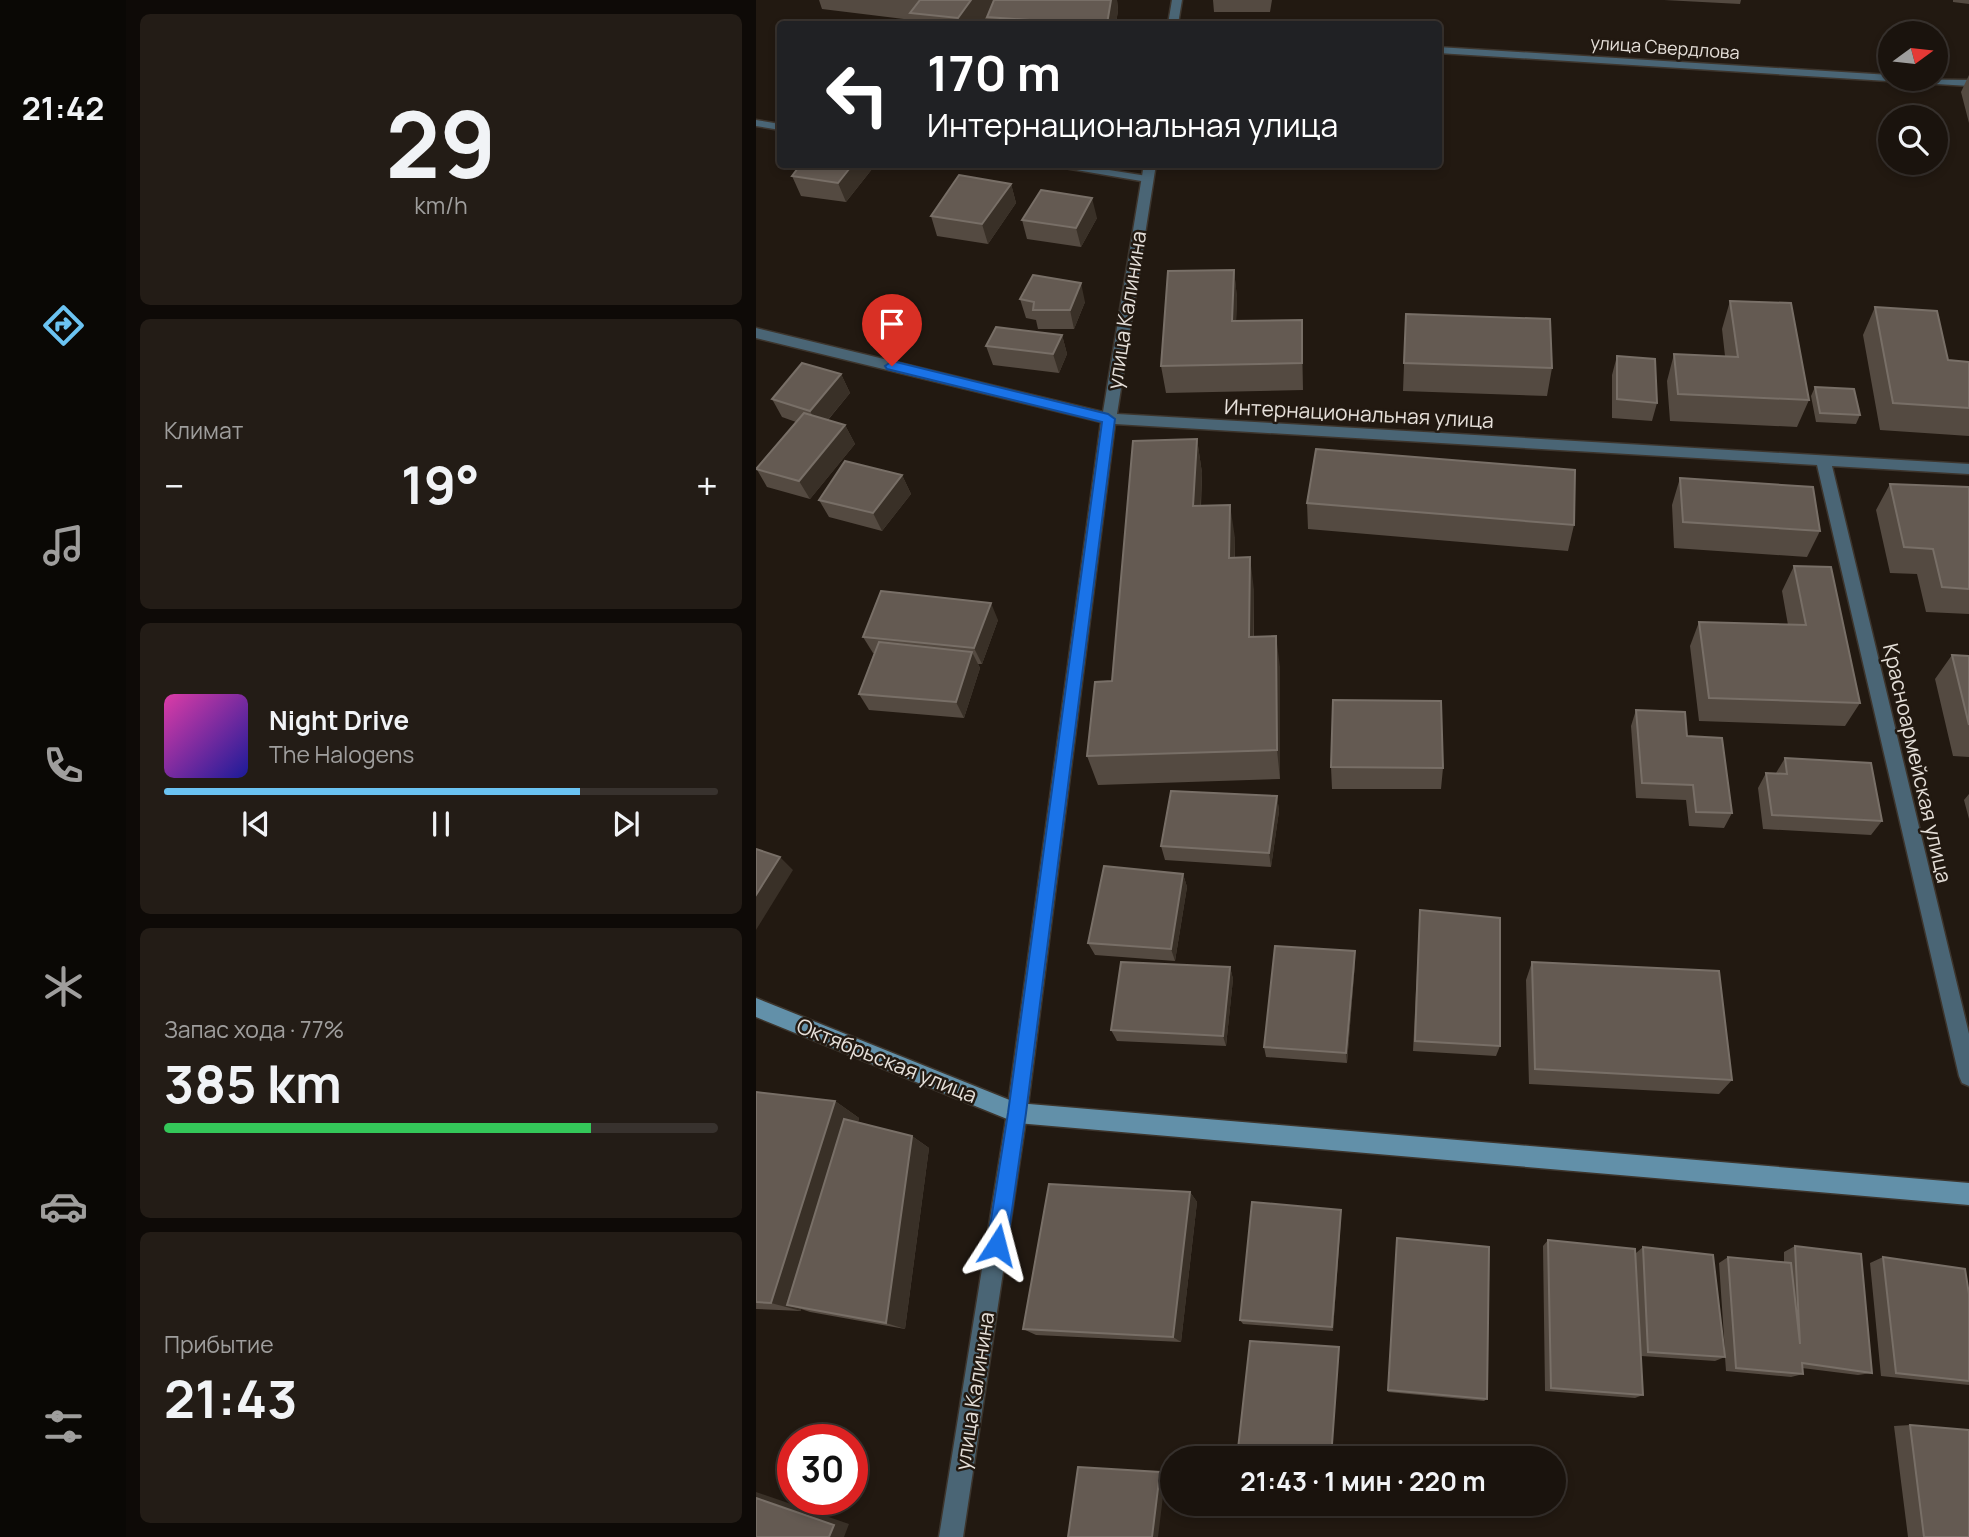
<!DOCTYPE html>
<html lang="ru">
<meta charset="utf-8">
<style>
body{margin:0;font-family:Manrope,sans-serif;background:#231c16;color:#f1f3f6;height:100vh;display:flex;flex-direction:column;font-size:26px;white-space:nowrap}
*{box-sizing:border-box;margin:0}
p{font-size:23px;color:#9f9e9d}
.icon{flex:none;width:38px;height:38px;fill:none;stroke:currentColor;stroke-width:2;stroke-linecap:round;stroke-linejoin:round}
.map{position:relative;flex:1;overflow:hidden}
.side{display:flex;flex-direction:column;gap:14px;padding:14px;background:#0e0a07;width:630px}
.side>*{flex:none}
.banner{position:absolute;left:21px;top:21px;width:665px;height:147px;border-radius:7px;box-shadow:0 4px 10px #0003,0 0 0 2px #38322e;background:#202124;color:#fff;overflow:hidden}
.needle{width:46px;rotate:75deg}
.controls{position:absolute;left:1122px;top:21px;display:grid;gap:14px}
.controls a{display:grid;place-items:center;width:70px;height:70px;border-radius:50%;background:#1a130d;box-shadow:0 4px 10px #0003,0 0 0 2px #38322e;font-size:35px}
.speed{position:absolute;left:21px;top:1424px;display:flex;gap:14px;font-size:35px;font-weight:700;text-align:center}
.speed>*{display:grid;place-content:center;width:91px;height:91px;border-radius:50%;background:#1a130d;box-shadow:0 4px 10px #0003,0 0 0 2px #38322e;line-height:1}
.speed .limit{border:10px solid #d22;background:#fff;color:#111}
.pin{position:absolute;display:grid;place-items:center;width:60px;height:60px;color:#fff;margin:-72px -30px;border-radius:50% 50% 50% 0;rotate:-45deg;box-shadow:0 0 7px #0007}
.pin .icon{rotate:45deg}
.me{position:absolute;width:77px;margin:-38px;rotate:9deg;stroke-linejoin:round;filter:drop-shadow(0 0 5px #0008)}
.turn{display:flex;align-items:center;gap:24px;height:147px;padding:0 35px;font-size:32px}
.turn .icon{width:91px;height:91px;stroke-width:2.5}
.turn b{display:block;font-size:49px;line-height:60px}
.big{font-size:52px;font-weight:700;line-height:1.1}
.side .widget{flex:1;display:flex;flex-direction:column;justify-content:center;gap:10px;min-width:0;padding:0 24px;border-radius:10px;background:#231c16}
.side .dial{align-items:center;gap:0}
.dial b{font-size:91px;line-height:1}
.song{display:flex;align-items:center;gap:21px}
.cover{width:84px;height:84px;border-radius:10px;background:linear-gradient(135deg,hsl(320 70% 55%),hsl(240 70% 35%))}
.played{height:7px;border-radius:4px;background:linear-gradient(90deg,#6bc3f2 75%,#38322e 75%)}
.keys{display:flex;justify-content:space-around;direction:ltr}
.heat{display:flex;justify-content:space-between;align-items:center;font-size:38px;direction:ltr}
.charge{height:10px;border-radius:5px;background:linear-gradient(90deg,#34c759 77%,#38322e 0)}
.trip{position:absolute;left:404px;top:1446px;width:406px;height:70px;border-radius:35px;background:#1a130d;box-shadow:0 4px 10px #0003,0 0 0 2px #38322e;font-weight:700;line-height:70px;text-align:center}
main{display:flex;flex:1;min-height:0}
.menu{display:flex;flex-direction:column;width:126px;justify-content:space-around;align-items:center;background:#0a0805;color:#9f9e9d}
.menu .icon{width:49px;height:49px}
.menu .current{color:#6bc3f2}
.menu b{font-size:32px;color:#f1f3f6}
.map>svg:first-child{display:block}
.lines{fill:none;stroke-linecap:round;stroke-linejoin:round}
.lane-casing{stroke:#3d352d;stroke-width:3}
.street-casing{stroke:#3d352d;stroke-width:3}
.secondary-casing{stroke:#3d352d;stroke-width:3}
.lane{fill:#4a6575;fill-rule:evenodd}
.street{fill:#4a6575;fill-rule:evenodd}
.secondary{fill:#6290a9;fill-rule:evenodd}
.wall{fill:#544a41}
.shaded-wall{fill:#393027}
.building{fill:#645a52;stroke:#786f67;stroke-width:2}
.route{fill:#1a73e8;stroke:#114b97;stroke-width:2}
.labels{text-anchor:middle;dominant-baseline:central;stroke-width:5;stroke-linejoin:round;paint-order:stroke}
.far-street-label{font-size:18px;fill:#e5dfd9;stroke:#221911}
.street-label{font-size:21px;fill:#e5dfd9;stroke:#221911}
</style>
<main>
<nav class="menu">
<b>21:42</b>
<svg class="icon current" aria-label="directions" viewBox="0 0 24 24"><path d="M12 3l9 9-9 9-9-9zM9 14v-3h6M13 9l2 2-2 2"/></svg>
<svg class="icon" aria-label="music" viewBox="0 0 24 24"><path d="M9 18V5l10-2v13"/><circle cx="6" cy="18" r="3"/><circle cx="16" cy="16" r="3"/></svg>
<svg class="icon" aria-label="phone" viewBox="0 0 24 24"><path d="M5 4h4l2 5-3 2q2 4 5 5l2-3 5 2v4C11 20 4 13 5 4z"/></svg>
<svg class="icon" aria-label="climate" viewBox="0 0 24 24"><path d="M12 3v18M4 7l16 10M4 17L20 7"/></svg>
<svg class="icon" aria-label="car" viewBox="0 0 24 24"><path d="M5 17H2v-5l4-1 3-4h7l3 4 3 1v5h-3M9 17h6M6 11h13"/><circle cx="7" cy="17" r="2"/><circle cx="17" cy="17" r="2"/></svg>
<svg class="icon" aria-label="filters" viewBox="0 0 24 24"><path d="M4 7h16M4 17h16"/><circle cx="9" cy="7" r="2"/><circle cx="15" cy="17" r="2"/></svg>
</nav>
<section class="side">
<div class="widget dial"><b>29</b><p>km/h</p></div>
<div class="widget"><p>Климат</p>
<div class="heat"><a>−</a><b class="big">19°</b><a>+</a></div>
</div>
<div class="widget">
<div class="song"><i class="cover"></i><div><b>Night Drive</b><p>The Halogens</p></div></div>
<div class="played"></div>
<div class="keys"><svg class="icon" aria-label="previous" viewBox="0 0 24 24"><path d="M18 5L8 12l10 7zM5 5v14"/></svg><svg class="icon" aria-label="pause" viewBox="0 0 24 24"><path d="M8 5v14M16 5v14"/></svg><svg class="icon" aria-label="next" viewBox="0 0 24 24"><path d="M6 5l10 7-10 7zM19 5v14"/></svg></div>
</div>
<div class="widget"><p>Запас хода · 77%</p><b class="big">385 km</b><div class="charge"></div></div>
<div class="widget"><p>Прибытие</p><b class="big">21:43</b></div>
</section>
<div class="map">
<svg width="1213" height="1537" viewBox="0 0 1213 1537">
<rect width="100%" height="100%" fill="#221911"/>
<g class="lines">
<!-- lane casing -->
<g class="lane-casing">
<path id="lane" d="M0 120 24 124V130L0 126Z
M285 164H315L391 176 397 179 391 182Z"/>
</g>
<!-- street casing -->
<g class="street-casing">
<path id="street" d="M416 0H426L422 24H412Z
M682 47 1134 75V79L1213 80V86L682 53Z
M388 164H400L361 414 1213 464V474L1076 466 1213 1034V1086L1206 1083 1203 1076 1061 465 359 424 271 1113 207 1537H183L251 1113 345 422 0 338V328L347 412Z"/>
</g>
<!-- secondary casing -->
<g class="secondary-casing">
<path id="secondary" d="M0 998 261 1103 1213 1183V1205L261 1123 0 1017Z"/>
</g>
<!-- lane -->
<use href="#lane" class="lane"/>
<!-- street -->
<use href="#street" class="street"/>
<!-- secondary -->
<use href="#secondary" class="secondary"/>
</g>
<!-- wall -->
<path class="wall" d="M63 0H361L362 10 360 24H158L156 20 66 9Z
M457 0H516L514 12H458Z
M908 0H985L984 4Z
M1197 0H1213V4L1197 2Z
M1213 75V123L1205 92Z
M45 164H120L90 202 45 196 36 176Z
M255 184 260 203 232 244 181 236 175 216Z
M341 218 325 247 271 239 266 220Z
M478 270 481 298 480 321 547 347V390L410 393 405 366Z
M264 299 329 302 318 329H282L280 320 270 318Z
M974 301 1053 400 1041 427 914 421 911 381 918 354 969 356 966 329Z
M1119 307 1192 360 1213 362V436L1124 430 1107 335Z
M650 314 796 368 791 396 647 391Z
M306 335 311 354 303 373 237 365 230 346Z
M861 356 901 403 896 421 856 418V375Z
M85 374 94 393 72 420 89 425 99 444 54 499 11 487 0 468 40 422 26 417 16 399Z
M1059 387 1104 415 1100 424 1060 422 1055 396Z
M441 439 446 473 445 506 479 538V558L498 590V636L524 667V779L342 785 331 756Z
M146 475 155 494 126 531 73 517 63 500Z
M924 478 1064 531 1051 557 918 548 916 505Z
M1134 484 1213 487V614L1170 612 1161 574 1134 573 1120 510Z
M551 503 818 525 812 551 552 529Z
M1038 566 1104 703 1089 726 943 721 934 646 943 622 1032 625 1026 591Z
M242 620 226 664H222L224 668 208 718 113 710 103 694 118 653H117L107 637Z
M1196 655 1213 656V757L1197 756 1179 679Z
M880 710 931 736 976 813 968 828 933 826 930 800 880 798 875 726Z
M1029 758 1126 821 1115 835 1007 829 1002 788 1010 773H1020Z
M575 767 687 768 685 789H576Z
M1213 794V819L1208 800Z
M521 796 523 811 515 867 409 860 405 846Z
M427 874 431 887 419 961 339 955 332 943Z
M664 910 744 1046 740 1056 657 1051Z
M599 951V963L591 1063 510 1057 508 1047Z
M776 962 976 1080 963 1094 773 1084 770 980Z
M474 967 477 979 470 1046 361 1041 355 1030Z
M0 1092 79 1101 103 1118 102 1122 156 1136 173 1148 149 1329 54 1312 45 1309V1311L0 1309Z
M434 1192 441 1202 425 1342 280 1335 267 1329Z
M585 1217 577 1331 487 1324 484 1320Z
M641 1238 731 1399 728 1401 632 1392Z
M792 1240 880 1253 887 1247 969 1352 963 1263 972 1257 1028 1262V1252L1039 1246 1116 1373 1102 1375 1046 1368 1047 1374 1035 1377 970 1371 969 1357 959 1361 885 1356 887 1395 879 1398 789 1391 787 1246Z
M1127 1257 1213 1294V1385L1125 1376 1114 1263Z
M1154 1425 1213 1537H1152L1138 1426Z"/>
<!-- shaded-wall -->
<path class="shaded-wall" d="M215 0H243L225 24H203L202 18Z
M355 0H361L362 10 360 24H351Z
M97 164H120L90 202 82 183Z
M255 184 260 203 232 244 226 224Z
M336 198 341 218 325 247 320 228Z
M478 270 481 298 479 349 476 321Z
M325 283 329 302 318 329 314 310Z
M546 320 547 347V390L546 363Z
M306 335 311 354 303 373 297 354Z
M85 374 94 393 64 429 54 411Z
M89 425 99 444 54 499 43 481Z
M441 439 446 473 443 540 437 506Z
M146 475 155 494 126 531 117 513Z
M474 505 479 538 478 590 473 558Z
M494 557 498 590 497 668 493 637Z
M235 603 242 620 226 664 218 648Z
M520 636 524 667V779L521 750Z
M216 652 224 668 208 718 200 702Z
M521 796 523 811 515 867 513 853Z
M24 857 37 870 0 930V895Z
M427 874 431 887 419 961 415 949Z
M599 951V963L591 1063 590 1053Z
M474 967 477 979 470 1046 467 1036Z
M79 1101 103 1118 46 1308 31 1305 45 1309V1311L15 1303Z
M156 1136 173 1148 149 1329 130 1323Z
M434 1192 441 1202 425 1342 417 1337Z
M585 1210V1217L577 1331 576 1327Z
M404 1472H410L402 1537H396Z
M0 1492 93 1524 88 1537H73L0 1498Z"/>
<!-- building -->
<path class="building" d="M164 0H215L202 18 154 13Z
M238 0H355L351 24H327L231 17Z
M217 20 271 24H217Z
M45 164H97L82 183 36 176Z
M203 175 255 184 226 224 175 216Z
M285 190 336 198 320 228 266 220Z
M478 270 476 321 546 320V363L405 366 412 271Z
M277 275 325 283 314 310H277L278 302 264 299Z
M974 301 1035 303 1053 400 922 394 918 354 982 357Z
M1119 307 1181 311 1192 360 1213 362V408L1137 403Z
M650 314 794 319 796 368 648 363Z
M240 327 306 335 297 354 230 346Z
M861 356 899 359 901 403 861 399Z
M46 363 85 374 54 411 16 399Z
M1059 387 1098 389 1104 415 1064 413Z
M48 413 89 425 43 481 0 469Z
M441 439 437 506 474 505 473 558 494 557 493 637 520 636 521 750 331 756 339 682 356 681 377 441Z
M560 449 819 470 818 525 551 503Z
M89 461 146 475 117 513 63 500Z
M924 478 1057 487 1064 531 927 522Z
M1134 484 1213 487V589L1186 587 1177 549 1148 547Z
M1038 566 1075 567 1104 703 953 698 943 622 1050 625Z
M125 591 235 603 218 648 107 637Z
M123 642 216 652 200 702 103 694Z
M1196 655 1213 656V725Z
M577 700 685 701 687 768 575 767Z
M880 710 929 712 931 736 966 738 976 813 940 812 937 785 886 783Z
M1029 758 1115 763 1126 821 1016 815 1010 773 1031 774Z
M415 791 521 796 513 853 405 846Z
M0 849 24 857 0 895Z
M348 866 427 874 415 949 332 943Z
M664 910 744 918V1046L659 1041Z
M519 946 599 951 590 1053 508 1047Z
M365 962 474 967 467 1036 355 1030Z
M776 962 963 971 976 1080 779 1069Z
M0 1092 79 1101 15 1303 0 1302Z
M88 1119 156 1136 130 1323 31 1305Z
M293 1184 434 1192 417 1337 267 1329Z
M496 1202 585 1210 576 1327 484 1320Z
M641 1238 733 1247 731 1399 632 1390Z
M792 1240 879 1249 887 1395 795 1388Z
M1039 1246 1105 1254 1116 1373 1046 1363 1047 1374 980 1368 972 1257 1035 1263 1044 1344Z
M887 1247 957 1255 969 1357 892 1352Z
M1127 1257 1209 1269 1213 1294V1381L1140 1373Z
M494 1341 583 1347 575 1458H481Z
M1154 1425 1213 1430V1537H1168Z
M322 1467 404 1472 396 1537H312Z
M0 1498 78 1525 73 1537H0Z"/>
<!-- route -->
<path class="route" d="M136 361 352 414 359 419 270 1113 251 1245 248 1252 241 1255 234 1252 231 1245 252 1113 346 422 131 369 129 366Z"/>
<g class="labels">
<!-- far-street labels -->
<g class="far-street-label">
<text transform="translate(909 47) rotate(4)">улица Свердлова</text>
</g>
<!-- street labels -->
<g class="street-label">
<text transform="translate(370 310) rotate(-81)">улица Калинина</text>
<text transform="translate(603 413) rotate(3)">Интернациональная улица</text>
<text transform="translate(1162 763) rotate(77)">Красноармейская улица</text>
<text transform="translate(131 1060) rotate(22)">Октябрьская улица</text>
<text transform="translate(218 1391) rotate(-81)">улица Калинина</text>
</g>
</g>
</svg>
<div class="controls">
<a><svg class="needle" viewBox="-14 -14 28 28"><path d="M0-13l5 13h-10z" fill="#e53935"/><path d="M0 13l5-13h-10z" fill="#9f9e9d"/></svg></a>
<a><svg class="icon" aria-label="search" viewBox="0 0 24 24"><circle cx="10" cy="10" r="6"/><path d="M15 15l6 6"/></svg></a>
</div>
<div class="speed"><div class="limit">30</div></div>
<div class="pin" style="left:136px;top:366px;background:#d93025"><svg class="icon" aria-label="arrive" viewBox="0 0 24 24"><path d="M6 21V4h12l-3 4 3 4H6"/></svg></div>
<svg class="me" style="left:241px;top:1245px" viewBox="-20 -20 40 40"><path d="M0-17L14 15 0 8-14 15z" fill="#1a73e8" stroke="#fff" stroke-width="4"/></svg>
<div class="trip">21:43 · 1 мин · 220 m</div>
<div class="banner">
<div class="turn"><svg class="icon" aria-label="left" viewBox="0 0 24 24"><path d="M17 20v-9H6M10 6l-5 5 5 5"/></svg><div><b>170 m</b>Интернациональная улица</div></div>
</div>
</div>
</main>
